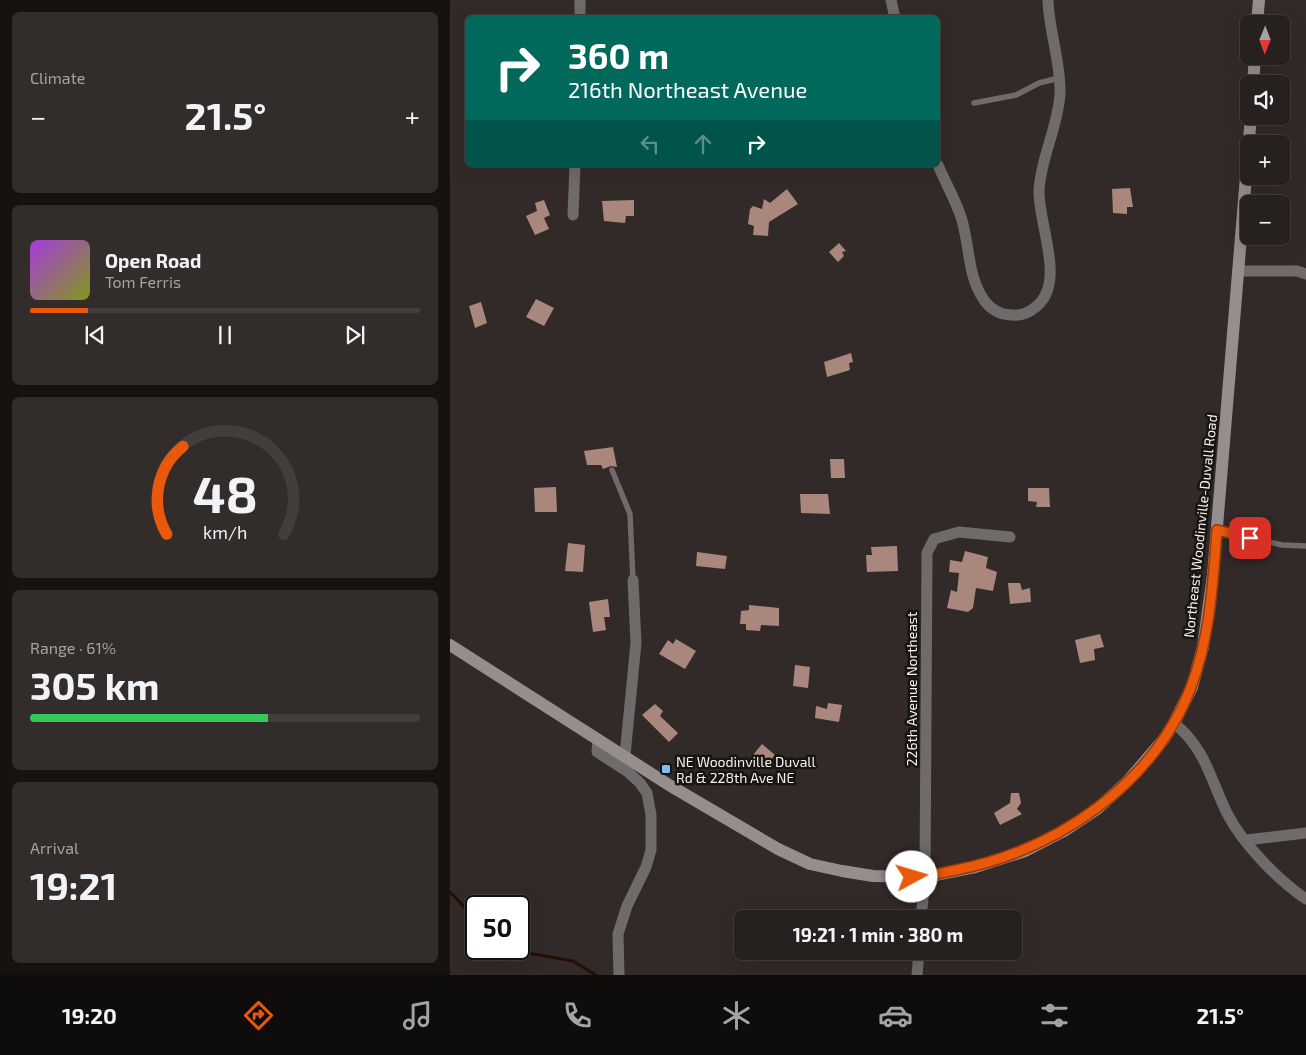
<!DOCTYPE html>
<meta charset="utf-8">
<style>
body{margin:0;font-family:"Exo 2",sans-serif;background:#322d2b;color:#f1f3f6;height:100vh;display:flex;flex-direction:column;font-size:19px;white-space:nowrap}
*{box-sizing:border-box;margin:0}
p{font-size:16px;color:#a4a3a4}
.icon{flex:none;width:28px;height:28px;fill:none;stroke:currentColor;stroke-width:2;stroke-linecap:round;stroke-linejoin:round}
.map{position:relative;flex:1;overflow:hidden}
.sheet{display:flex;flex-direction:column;gap:12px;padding:12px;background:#151210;width:450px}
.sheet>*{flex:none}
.hud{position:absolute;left:15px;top:15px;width:475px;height:152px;border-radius:8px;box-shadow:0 5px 20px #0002,0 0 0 1px #423e3c;background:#00695c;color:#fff;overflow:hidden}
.needle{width:32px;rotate:181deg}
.buttons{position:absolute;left:790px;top:15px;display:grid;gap:10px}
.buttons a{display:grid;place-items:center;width:50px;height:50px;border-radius:8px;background:#26201e;box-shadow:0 5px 20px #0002,0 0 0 1px #423e3c;font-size:25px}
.speed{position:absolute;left:15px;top:895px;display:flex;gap:10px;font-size:25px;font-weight:700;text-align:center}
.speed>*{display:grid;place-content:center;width:65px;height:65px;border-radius:50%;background:#26201e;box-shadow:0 5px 20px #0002,0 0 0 1px #423e3c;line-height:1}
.speed .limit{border:2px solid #111;border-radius:8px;background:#fff;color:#111}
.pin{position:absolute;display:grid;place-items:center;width:42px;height:42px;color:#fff;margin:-21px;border-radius:10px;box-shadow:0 2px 8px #0006}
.me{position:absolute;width:55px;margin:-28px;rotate:84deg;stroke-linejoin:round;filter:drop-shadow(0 0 4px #0008)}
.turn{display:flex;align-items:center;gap:18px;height:105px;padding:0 20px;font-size:22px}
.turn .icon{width:65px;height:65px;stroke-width:2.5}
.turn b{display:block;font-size:35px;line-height:42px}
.lanes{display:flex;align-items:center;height:48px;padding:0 20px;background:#0003;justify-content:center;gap:25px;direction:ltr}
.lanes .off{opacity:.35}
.big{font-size:38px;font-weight:700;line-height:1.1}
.sheet .widget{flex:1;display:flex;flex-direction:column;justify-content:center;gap:8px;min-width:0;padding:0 18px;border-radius:8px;background:#322d2b}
.sheet .dial{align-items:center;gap:0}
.dial svg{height:130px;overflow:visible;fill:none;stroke:#423e3c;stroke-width:7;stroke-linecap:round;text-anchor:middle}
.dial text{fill:#f1f3f6;stroke:none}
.song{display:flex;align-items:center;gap:15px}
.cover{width:60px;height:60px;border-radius:8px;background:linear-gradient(135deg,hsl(280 70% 55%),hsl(70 70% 35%))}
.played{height:5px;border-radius:2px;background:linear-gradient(90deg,#ea580c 15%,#423e3c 15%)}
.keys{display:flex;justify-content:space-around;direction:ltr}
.heat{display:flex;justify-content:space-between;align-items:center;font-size:28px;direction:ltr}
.charge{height:8px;border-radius:4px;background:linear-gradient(90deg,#34c759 61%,#423e3c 0)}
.trip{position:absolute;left:284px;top:910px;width:288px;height:50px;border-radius:8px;background:#26201e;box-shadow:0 5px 20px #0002,0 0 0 1px #423e3c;font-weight:700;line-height:50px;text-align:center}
.tab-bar{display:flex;height:80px;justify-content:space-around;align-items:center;background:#0f0d0c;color:#a4a3a4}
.tab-bar .icon{width:35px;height:35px}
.tab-bar .current{color:#ea580c}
.tab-bar b{font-size:22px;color:#f1f3f6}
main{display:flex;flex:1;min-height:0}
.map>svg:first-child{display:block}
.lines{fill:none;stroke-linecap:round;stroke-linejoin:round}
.stream{stroke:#260d06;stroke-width:3}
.building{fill:#aa877d}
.service{stroke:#6f6b6a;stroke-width:5.5}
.minor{stroke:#6f6b6a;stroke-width:11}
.secondary{stroke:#958e8c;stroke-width:12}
.route-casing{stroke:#983908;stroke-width:12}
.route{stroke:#ea580c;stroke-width:9}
.poi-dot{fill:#7dbef9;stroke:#171412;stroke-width:2}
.labels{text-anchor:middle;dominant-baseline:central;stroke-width:5;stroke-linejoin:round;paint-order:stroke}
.street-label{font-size:14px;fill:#f7f2f0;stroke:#171412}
.poi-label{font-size:14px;fill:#f7f2f0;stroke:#171412;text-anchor:start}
</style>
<main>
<section class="sheet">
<div class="widget"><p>Climate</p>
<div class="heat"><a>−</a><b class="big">21.5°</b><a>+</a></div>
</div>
<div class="widget">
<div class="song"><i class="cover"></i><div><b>Open Road</b><p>Tom Ferris</p></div></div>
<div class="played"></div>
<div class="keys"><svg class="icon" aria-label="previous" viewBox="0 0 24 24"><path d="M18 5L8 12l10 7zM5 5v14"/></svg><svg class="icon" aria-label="pause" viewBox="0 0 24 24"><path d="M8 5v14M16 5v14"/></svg><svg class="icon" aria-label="next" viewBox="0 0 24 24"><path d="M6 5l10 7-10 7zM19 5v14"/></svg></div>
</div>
<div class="widget dial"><svg viewBox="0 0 100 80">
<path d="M14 69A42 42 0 1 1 86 69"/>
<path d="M14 69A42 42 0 0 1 24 15" stroke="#ea580c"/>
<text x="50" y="56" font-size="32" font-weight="700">48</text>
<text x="50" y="72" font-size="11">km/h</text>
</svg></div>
<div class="widget"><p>Range · 61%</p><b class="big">305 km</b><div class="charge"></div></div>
<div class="widget"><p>Arrival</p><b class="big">19:21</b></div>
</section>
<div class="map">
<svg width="856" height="975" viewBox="0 0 856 975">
<rect width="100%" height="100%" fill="#322a28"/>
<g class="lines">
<!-- stream -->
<path class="stream" d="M0 892 26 919
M55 949 123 961 146 975"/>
</g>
<!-- building -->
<path class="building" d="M680 188 683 207H677V214L663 213 662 189Z
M337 189 348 204 319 222 318 236 303 235 304 226 298 224 300 209 303 206 312 209 314 199 320 203Z
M94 200 100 215 94 218 99 229 85 235 76 216 87 211 85 203Z
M184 200V216H176L175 223 154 221 152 201Z
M389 243 396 251 392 252 394 256 388 262 379 252Z
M86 299 104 308 94 326 76 317Z
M31 302 37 323 25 328 19 306Z
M401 353 403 362 399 363 400 370 377 377 374 362Z
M163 447 167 467 161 466 153 469 151 465H137L134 451Z
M380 459H394L395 478H381Z
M106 487 107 512H85L84 488Z
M578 488H599L600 507H586L587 502 578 501Z
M350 494H378L380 514 351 513Z
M118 543 135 545 133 572 115 571Z
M447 546 448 571 417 572 416 555H422L421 547Z
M515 551 538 557 536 568 547 572 543 591 526 588 523 608 518 612 497 608 501 590 507 592 509 573 499 572 500 560 512 562Z
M247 552 277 556 275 569 246 566Z
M558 583H570L572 590 580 588 581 602 560 604Z
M158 599 160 617H154L156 630 143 632 139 602Z
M299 605 329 608V626L311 625 310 631 296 630V624H290L291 611 299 610Z
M650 634 654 647 644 649 645 660 630 663 625 640Z
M226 639 246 651 235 669 209 654 218 640 223 644Z
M345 665 360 667 358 688 343 686Z
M378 703 392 705 389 722 365 718 366 706 377 709Z
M205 704 213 711 210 716 228 733 219 742 192 715Z
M312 744 325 755 316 766 303 755Z
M561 793H569L571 803 567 809 572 814 550 825 544 813 560 803Z"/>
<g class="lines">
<!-- service -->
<path class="service" d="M524 103 566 95 589 83 609 78
M162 470 180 514 183 580
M767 530 832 545 856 546"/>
<!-- minor -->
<path class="minor" d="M441 0 445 18
M130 18V0
M488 165C495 182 505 199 511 217 520 244 517 276 534 300 541 310 551 315 563 315 572 316 580 312 587 306 616 281 588 224 589 190 591 157 608 127 610 94 611 62 599 32 598 0
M123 215 125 165
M788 271H847L856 274
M724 723C757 750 760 780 778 815 793 844 829 881 856 899
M148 739 147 752 178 772 190 783 197 793 201 815V850L196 867 177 906 168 934 169 975
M175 755 186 643 183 580
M796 840 856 833
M471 919 475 877 477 553 484 539 509 532 560 537
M467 975 469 951"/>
<!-- secondary -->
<path class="secondary" d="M807 24 809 0
M803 84 805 56
M0 645 219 785 328 849 360 864 392 871 423 876 475 877 525 867 575 851 614 831 647 809 677 782 714 739 724 723 742 687 753 647 763 575 801 116"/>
</g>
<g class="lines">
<!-- route casing -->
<g class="route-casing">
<path id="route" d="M462 877C477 877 491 873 506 870 607 850 703 785 741 687 760 638 763 582 767 530L800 538"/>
</g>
<!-- route -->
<use href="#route" class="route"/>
</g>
<!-- markers -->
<rect class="poi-dot" x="211" y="764" width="10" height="10" rx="2.5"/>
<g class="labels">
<!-- street labels -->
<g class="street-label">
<text transform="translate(750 526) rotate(-84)">Northeast Woodinville-Duvall Road</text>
<text transform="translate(461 689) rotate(-90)">226th Avenue Northeast</text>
</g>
<!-- poi labels -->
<g class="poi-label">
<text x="226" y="761">NE Woodinville Duvall<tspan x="226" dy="16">Rd &amp; 228th Ave NE</tspan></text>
</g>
</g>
</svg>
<div class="buttons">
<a><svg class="needle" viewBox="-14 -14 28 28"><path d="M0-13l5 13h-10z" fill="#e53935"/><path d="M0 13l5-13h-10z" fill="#a4a3a4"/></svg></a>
<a><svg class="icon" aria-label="sound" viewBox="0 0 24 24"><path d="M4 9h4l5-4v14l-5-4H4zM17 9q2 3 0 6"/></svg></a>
<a>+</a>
<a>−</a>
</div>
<div class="speed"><div class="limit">50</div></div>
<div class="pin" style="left:800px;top:538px;background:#d93025"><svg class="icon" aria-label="arrive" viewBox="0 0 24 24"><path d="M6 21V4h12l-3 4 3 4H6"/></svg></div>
<svg class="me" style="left:462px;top:877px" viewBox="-20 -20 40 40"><circle r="19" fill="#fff"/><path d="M0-13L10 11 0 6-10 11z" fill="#ea580c"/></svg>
<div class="trip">19:21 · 1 min · 380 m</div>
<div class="hud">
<div class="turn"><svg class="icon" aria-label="right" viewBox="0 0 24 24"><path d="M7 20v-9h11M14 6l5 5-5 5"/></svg><div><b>360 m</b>216th Northeast Avenue</div></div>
<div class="lanes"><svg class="icon off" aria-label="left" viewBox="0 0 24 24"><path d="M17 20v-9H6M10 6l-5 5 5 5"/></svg><svg class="icon off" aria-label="ahead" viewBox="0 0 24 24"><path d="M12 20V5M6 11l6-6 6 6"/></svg><svg class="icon" aria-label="right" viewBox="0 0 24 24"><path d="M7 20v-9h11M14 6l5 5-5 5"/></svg></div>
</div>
</div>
</main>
<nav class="tab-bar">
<b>19:20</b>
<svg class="icon current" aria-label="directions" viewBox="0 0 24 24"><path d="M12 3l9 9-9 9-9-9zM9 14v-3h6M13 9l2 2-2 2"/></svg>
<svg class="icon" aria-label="music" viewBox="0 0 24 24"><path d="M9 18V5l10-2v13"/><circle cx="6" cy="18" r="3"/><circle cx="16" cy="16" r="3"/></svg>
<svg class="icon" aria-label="phone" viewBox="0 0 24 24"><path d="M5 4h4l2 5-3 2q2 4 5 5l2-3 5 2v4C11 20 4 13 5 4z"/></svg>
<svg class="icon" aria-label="climate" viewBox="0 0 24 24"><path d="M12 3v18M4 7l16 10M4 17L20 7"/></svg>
<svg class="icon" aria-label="car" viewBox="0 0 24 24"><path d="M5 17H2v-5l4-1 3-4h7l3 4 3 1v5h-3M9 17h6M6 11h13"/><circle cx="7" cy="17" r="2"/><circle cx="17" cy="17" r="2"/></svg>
<svg class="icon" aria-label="filters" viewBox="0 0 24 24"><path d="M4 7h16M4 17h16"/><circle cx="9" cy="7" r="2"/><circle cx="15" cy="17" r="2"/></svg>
<b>21.5°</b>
</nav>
